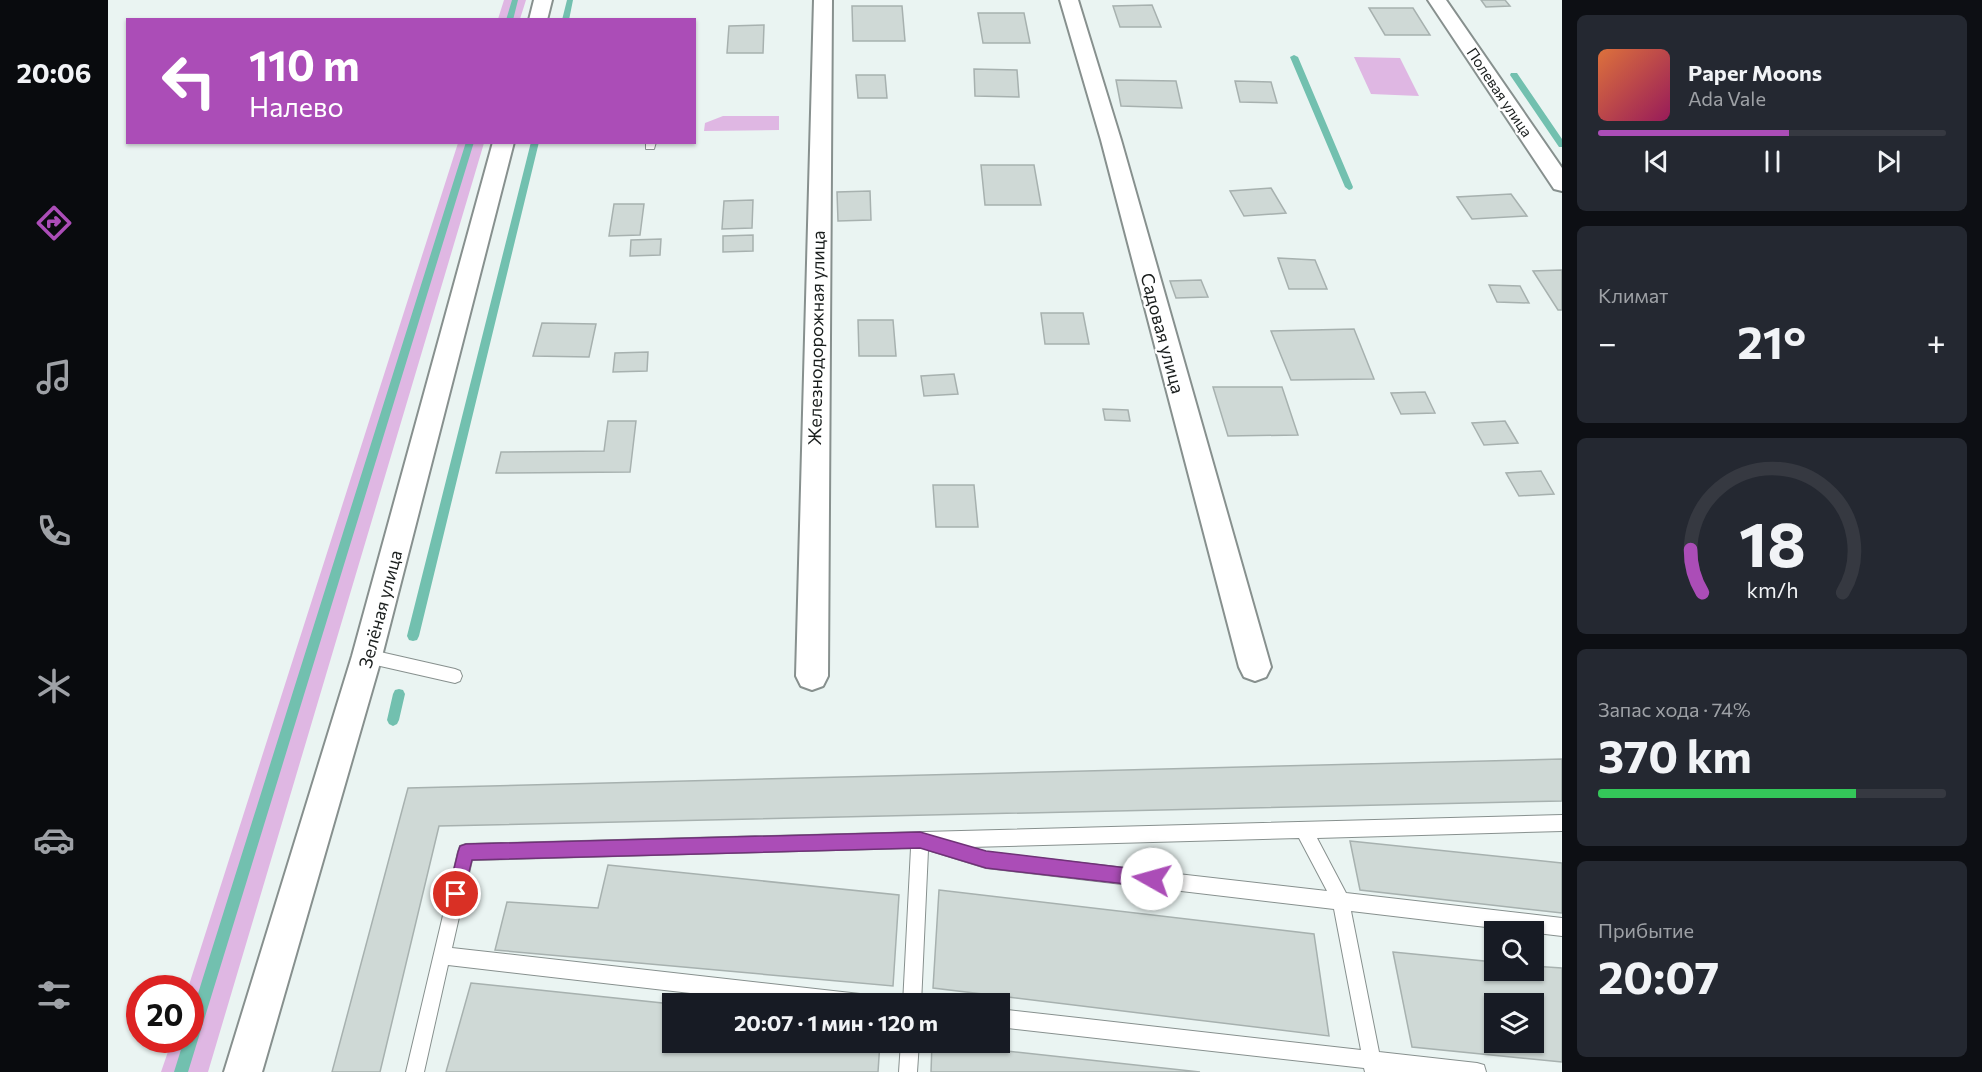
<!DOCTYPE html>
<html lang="ru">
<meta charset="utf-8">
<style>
body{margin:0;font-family:Commissioner,sans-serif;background:#242831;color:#f1f3f6;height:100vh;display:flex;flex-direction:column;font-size:22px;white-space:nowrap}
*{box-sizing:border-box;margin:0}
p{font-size:20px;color:#9ea1a6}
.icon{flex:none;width:33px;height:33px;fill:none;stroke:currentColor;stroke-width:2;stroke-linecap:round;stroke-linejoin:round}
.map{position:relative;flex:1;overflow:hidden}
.side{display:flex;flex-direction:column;gap:15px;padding:15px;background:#0d0f14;width:420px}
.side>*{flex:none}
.banner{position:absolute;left:18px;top:18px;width:570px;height:126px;border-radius:0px;box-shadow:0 2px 4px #0004;background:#ab4db7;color:#fff;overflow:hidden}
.tools{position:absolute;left:1376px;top:921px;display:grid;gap:12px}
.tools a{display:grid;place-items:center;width:60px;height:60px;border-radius:0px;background:#171b24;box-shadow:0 2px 4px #0004;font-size:30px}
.speed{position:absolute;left:18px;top:975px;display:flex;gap:12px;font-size:30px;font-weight:700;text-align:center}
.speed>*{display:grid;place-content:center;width:78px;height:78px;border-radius:50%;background:#171b24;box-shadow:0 2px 4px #0004;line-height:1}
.speed .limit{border:9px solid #d22;background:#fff;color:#111}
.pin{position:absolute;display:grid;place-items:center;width:51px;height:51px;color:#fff;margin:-26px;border:3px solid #fff;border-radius:50%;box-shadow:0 2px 6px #0007}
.me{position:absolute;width:66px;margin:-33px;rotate:277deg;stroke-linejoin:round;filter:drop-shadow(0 0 4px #0008)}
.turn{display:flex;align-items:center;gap:21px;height:126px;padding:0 24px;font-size:27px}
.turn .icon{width:78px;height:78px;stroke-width:2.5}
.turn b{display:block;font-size:42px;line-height:51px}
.big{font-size:45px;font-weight:700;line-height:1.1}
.side .card{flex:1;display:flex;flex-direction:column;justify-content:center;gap:9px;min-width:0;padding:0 21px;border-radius:9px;background:#242831}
.side .dial{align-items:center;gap:0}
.dial svg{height:156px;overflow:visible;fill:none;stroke:#363941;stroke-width:7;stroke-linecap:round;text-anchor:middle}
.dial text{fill:#f1f3f6;stroke:none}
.song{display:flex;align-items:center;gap:18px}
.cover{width:72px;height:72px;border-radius:9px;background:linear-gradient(135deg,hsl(20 70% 55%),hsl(330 70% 35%))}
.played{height:6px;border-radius:3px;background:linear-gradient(90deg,#ab4db7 55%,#363941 55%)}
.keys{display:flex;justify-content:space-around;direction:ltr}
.heat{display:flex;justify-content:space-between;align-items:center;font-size:33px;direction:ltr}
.charge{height:9px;border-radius:4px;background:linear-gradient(90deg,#34c759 74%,#363941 0)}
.trip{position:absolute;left:554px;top:993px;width:348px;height:60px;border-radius:0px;background:#171b24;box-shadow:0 2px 4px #0004;font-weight:700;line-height:60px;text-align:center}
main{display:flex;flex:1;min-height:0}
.tab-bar{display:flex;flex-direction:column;width:108px;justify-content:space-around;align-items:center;background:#090b0e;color:#9ea1a6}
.tab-bar .icon{width:42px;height:42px}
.tab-bar .current{color:#ab4db7}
.tab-bar b{font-size:27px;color:#f1f3f6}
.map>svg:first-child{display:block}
.green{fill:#dfb7e3}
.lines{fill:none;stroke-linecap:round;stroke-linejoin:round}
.stream{fill:#72c0af;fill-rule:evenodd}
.building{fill:#cfd9d6;stroke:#a7b1af;stroke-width:1.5;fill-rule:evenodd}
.lane-casing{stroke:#87908e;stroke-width:2}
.street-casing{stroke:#87908e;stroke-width:4}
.lane{fill:#fff;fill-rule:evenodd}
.street{fill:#fff;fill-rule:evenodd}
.route{fill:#ab4db7;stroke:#6f3277;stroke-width:1.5}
.labels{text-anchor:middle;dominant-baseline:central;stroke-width:4.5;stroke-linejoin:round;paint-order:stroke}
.far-street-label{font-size:15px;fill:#191d1c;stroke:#fff}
.street-label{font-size:18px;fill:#191d1c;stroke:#fff}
</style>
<main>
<nav class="tab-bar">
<b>20:06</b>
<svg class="icon current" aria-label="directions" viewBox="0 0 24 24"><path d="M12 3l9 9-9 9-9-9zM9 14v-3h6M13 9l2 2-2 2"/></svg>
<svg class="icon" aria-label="music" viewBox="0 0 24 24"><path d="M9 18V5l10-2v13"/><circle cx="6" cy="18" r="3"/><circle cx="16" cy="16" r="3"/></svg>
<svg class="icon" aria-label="phone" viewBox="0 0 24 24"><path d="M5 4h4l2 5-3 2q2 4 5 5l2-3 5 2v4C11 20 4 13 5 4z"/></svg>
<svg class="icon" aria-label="climate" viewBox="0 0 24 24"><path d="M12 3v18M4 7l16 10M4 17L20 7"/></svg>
<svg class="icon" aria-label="car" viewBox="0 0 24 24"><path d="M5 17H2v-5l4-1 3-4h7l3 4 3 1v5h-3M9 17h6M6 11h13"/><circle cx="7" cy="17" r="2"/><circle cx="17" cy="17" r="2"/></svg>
<svg class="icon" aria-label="filters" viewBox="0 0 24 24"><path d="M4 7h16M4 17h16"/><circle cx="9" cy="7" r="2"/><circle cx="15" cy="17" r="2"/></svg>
</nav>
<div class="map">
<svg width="1454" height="1072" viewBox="0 0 1454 1072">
<rect width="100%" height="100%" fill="#eaf4f2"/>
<!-- green -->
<path class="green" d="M396 0H418L412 19H390Z
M1246 57 1292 58 1311 96 1263 94Z
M615 116H671V130L596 131 597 123Z
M350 143H376L100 1072H53L64 1040H82V988H80Z"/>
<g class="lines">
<!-- stream -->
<path class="stream" d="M404 0H410L405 20H398Z
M459 0H465L461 20H454Z
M1186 55 1190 57 1245 187 1244 189 1241 190 1237 187 1182 57Z
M1403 73H1409L1454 139V147H1451L1402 75Z
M358 142H366L80 1072H66L76 1040H82V1019Z
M423 142H431L311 636 309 640 305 641 301 640 299 636Z
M291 689 295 690 297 694 291 720 289 724 285 726 281 724 279 720 285 694 287 690Z"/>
</g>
<!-- building -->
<path class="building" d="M1373 0H1397L1402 6 1378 7Z
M1044 5 1053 27H1012L1005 6Z
M744 6H794L797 41H745Z
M1261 8H1305L1322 35H1277Z
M870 13H916L922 43H875Z
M656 25 655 53H619L621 26Z
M866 69 909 70 911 97 867 96Z
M748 75H777L779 98H750Z
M1008 80 1068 81 1074 108 1013 106Z
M1127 81 1163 82 1169 103 1132 102Z
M873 165H926L933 205H877Z
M1163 188 1178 213 1136 216 1122 191Z
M762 191 763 220 730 221 729 192Z
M1403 194 1419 216 1364 219 1349 197Z
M645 200 644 228 614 229 616 201Z
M506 204H536L532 235 501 236Z
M645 235V251L615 252V236Z
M553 239 552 255 522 256 523 240Z
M1170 258 1207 260 1219 289H1181Z
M1454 270V310H1450L1425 271Z
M1093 280 1100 297 1068 298 1062 281Z
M1381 285 1412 286 1421 303 1389 302Z
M933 313H975L981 344H937Z
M750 320H785L788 356H751Z
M434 323 488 324 481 357 425 356Z
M1246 329 1266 379 1183 380 1163 331Z
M540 352 539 371 505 372 507 353Z
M846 374 850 394 816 396 813 376Z
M1105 387H1174L1190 435 1120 436Z
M1317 392 1327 413 1293 414 1283 393Z
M995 409 1020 410 1022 421 997 420Z
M500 421H528L522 472 388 473 393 452 496 451Z
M1397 421 1410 443 1376 445 1364 423Z
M1433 471 1446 494 1411 496 1398 473Z
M825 485H866L870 527H828Z
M1454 759V801L331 826 272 1072H224L300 788Z
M1242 841 1454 863V913L1252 890Z
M500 865 791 895 785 986 387 950 399 902 490 908Z
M831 890 1206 934 1221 1036 825 988Z
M1285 952 1386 962V970H1425V966L1454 968V1062L1304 1047ZM1386 1004H1425V1042H1386Z
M363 983 564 1004V1042H772L770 1072H338Z
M824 1043 1092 1072H823Z"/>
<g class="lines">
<!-- lane casing -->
<g class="lane-casing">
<path id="lane" d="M538 142H548L546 149H538Z
M259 649 347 669 352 671 354 676 352 681 347 683 259 663 254 661 252 656 254 651Z
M1454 815V831L1209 838 1238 893 1454 918V936L1243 911 1271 1052 1369 1063 1376 1065 1378 1072H1257L1256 1068 891 1027V1009L1253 1050 1226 909 878 868 820 850 813 1004H795L803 848 364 860 344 948 761 995 767 998 770 1004H678L340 965 316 1072H298L350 852 352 846 358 844ZM1191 838 1219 891 878 852 862 847Z
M793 1042H811L809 1072H791Z"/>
</g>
<!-- street casing -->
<g class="street-casing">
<path id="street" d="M426 0H444L439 20H421Z
M706 0H724L720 676 715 686 704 690 693 686 688 676Z
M952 0H970L1013 140 1163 667 1158 677 1147 681 1136 677 1131 667 993 140Z
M1320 0H1338L1454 168V191L1446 189Z
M385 142H406L274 656 154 1072H116L244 656Z"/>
</g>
<!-- lane -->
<use href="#lane" class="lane"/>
<!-- street -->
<use href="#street" class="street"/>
</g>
<!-- route -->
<path class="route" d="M812 832 878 851 1044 871 1050 873 1052 879 1050 885 1044 887 878 868 812 848 364 860 354 900 348 902 342 900 340 894 350 852 352 846 358 844Z"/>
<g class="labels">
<!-- far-street labels -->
<g class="far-street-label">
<text transform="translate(1392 92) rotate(56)">Полевая улица</text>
</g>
<!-- street labels -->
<g class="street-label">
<text transform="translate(1055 333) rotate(75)">Садовая улица</text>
<text transform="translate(708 338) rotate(-89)">Железнодорожная улица</text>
<text transform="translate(272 609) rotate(-75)">Зелёная улица</text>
</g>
</g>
</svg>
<div class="tools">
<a><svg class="icon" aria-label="search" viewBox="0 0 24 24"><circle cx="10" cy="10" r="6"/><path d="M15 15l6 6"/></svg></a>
<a><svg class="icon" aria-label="layers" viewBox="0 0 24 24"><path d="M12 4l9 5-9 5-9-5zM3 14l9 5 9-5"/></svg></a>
</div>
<div class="speed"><div class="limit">20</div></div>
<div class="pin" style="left:348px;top:894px;background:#d93025"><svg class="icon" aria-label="arrive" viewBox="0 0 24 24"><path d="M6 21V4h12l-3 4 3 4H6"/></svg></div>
<svg class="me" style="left:1044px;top:879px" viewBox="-20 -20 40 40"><circle r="19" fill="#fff"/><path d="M0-13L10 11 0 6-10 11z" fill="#ab4db7"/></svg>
<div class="trip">20:07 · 1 мин · 120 m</div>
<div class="banner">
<div class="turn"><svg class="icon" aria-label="left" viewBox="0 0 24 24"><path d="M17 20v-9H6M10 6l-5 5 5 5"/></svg><div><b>110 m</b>Налево</div></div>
</div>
</div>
<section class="side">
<div class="card">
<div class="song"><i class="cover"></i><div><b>Paper Moons</b><p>Ada Vale</p></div></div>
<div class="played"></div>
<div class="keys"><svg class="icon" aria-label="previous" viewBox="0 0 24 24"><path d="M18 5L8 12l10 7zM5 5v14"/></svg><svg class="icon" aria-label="pause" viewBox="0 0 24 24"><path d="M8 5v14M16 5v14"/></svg><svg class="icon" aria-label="next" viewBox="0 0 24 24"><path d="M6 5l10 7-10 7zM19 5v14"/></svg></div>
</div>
<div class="card"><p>Климат</p>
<div class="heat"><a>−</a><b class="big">21°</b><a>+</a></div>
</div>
<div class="card dial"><svg viewBox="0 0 100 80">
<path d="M14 69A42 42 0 1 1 86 69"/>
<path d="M14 69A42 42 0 0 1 8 47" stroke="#ab4db7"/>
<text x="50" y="56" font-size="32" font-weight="700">18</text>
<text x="50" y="72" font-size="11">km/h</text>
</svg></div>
<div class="card"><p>Запас хода · 74%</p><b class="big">370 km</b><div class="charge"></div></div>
<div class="card"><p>Прибытие</p><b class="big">20:07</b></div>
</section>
</main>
